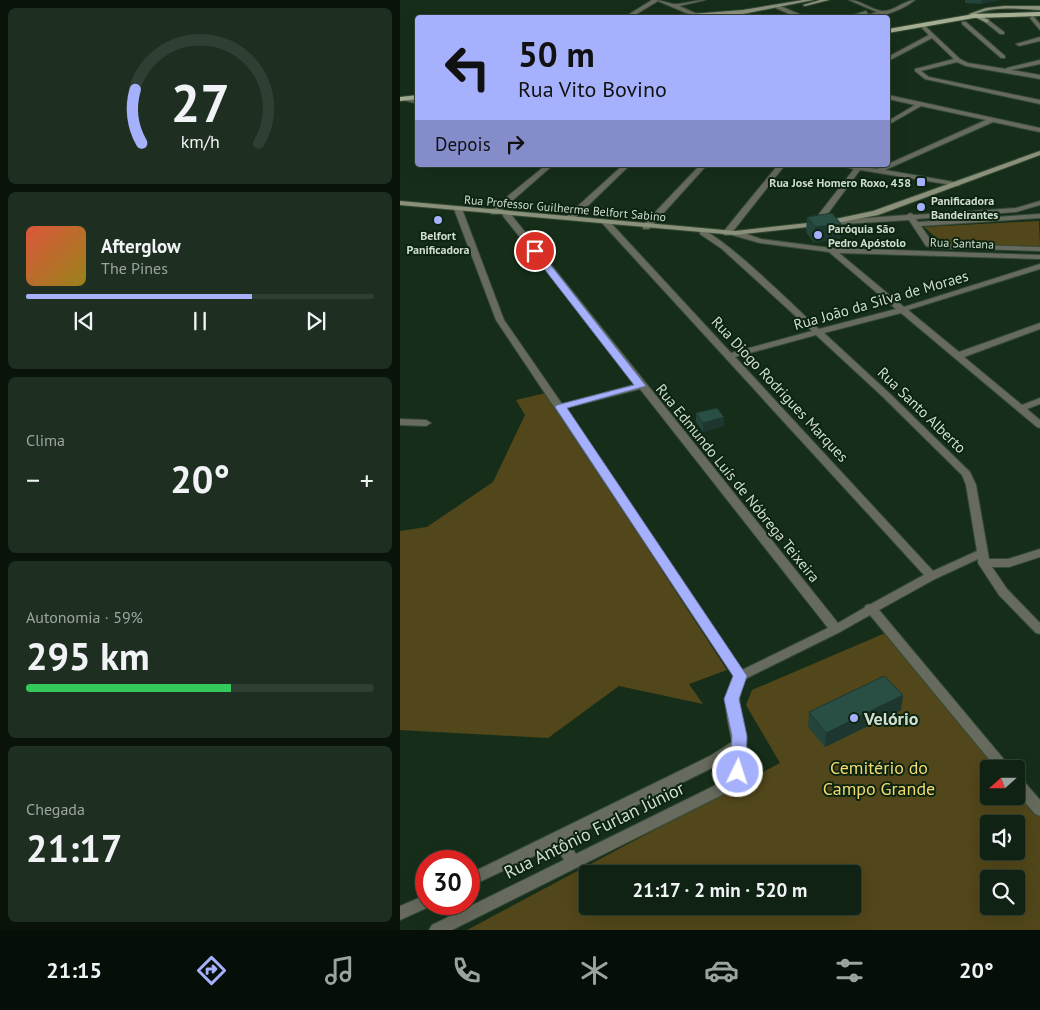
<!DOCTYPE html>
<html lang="pt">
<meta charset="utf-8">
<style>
body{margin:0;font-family:"PT Sans",sans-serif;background:#1e2f21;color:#f1f3f6;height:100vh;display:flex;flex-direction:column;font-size:19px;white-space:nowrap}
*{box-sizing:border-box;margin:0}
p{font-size:16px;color:#9ca4a0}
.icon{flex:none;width:28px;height:28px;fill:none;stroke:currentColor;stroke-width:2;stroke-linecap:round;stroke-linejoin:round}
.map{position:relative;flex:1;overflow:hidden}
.panel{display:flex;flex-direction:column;gap:8px;padding:8px;background:#09130a;width:400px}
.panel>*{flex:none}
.hud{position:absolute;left:15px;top:15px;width:475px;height:152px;border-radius:5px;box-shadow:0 5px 20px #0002,0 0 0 1px #303f33;background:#a5b1fc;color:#111;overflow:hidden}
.needle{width:32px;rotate:249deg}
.controls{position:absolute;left:580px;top:760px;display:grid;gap:10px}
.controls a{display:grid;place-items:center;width:45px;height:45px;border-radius:5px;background:#102213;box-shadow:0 5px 20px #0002,0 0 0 1px #303f33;font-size:25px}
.speed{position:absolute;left:15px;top:850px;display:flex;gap:10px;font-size:25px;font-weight:700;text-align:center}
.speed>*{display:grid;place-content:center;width:65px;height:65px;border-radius:50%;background:#102213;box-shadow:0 5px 20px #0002,0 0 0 1px #303f33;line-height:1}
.speed .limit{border:8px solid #d22;background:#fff;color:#111}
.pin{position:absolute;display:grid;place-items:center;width:42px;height:42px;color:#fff;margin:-21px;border:2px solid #fff;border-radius:50%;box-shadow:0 1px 5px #0007}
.me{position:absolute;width:55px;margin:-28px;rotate:4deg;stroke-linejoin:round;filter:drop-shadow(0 0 4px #0008)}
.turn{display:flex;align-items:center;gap:18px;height:105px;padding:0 20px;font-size:22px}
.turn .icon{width:65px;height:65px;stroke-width:2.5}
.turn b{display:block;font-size:35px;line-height:42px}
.then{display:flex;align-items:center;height:48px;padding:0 20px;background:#0003;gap:10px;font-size:19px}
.big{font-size:38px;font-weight:700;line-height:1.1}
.panel .card{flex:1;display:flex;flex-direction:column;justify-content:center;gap:8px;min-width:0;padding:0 18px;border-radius:8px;background:#1e2f21}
.panel .dial{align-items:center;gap:0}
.dial svg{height:130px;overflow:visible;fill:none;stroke:#303f33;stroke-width:7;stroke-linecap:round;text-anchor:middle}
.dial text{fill:#f1f3f6;stroke:none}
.song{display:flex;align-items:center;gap:15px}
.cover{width:60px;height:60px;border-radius:8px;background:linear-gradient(135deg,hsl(10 70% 55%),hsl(50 70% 35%))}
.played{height:5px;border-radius:2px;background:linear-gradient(90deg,#a5b1fc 65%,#303f33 65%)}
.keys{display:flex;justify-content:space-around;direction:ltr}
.heat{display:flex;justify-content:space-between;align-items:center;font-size:28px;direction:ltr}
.charge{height:8px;border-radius:4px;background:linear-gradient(90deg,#34c759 59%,#303f33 0)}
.trip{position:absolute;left:179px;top:865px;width:282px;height:50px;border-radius:5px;background:#102213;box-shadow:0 5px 20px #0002,0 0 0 1px #303f33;font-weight:700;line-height:50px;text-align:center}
.tab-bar{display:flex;height:80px;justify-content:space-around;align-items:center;background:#060e08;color:#9ca4a0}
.tab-bar .icon{width:35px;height:35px}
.tab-bar .active{color:#a5b1fc}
.tab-bar b{font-size:22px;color:#f1f3f6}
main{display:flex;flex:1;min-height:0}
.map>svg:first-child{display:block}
.green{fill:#52471a;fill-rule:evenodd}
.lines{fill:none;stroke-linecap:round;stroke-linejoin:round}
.street-casing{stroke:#344a36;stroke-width:2}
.secondary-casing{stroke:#344a36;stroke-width:2}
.primary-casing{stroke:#344a36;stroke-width:2}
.street{fill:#666b5d;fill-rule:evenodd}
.secondary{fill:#8a907a;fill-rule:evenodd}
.primary{fill:#a5ae91;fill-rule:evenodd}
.wall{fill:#23443a}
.shaded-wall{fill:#1d3730}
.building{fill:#294f44;stroke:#1d3730}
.route{fill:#a5b1fc;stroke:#6b73a4}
.poi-dot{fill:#a5b1fc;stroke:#0c2410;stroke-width:2}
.labels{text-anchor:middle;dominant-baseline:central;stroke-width:4;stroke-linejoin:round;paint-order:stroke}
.far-poi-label{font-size:12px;font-weight:bold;fill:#d0ded0;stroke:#0c2410;text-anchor:start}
.far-street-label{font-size:12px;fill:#d0ded0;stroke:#0c2410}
.street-label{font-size:15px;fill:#d0ded0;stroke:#0c2410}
.near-poi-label{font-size:18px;font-weight:bold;fill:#d0ded0;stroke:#0c2410;text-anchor:start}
.near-park-label{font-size:18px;fill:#f4d96e;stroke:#0c2410}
.near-street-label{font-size:18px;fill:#d0ded0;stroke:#0c2410}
</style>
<main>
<section class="panel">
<div class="card dial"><svg viewBox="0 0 100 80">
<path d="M14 69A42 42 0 1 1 86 69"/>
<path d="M14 69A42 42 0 0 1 10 36" stroke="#a5b1fc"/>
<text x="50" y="56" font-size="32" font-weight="700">27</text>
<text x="50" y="72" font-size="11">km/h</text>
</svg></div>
<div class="card">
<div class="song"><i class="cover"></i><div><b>Afterglow</b><p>The Pines</p></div></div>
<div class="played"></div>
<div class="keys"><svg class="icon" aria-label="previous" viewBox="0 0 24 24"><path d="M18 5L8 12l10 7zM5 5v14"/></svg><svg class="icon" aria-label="pause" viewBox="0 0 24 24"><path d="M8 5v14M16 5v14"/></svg><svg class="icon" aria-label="next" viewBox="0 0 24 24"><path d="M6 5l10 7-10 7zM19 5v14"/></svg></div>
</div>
<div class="card"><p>Clima</p>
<div class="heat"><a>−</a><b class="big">20°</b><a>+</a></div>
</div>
<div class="card"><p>Autonomia · 59%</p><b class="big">295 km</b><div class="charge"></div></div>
<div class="card"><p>Chegada</p><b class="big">21:17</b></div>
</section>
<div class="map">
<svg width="640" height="930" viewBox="0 0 640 930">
<rect width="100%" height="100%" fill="#162e19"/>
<!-- green -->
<path class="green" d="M639 221 640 246 545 245 524 227Z
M146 393 327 670 289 684 303 704 219 686 148 738 0 730V531L27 527 93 482 125 415 116 400Z
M490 631 601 769H589V796H616V788L640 817V930H67L380 763 346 705 352 690ZM589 824H616V851H589ZM188 874H452V906H188ZM589 879H616V906H589Z"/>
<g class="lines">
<!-- street casing -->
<g class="street-casing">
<path id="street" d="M252 0C260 0 265 2 273 4 281 5 296 0 305 0L279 6 295 13 296 18H291V15L258 1 230 18H223Z
M449 0C461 0 471 10 482 11 494 12 504 0 515 0 500 12 478 18 459 18L477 12Z
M378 5 406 17V18H398L376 8Z
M466 11 468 14 454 18H443Z
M633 16 640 24V30L630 18Z
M587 19 604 32V34H600L585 22Z
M562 22H566L605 56V58H601L562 24Z
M525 26 560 59 568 63 606 69 607 68 640 60V64L611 70 640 75V79L566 66 557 62 521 71 529 77 640 100V104L525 79 515 71V69L554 59 532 38 488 61V57L529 35 522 28Z
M640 37V41L619 46 616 44Z
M488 95 640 128V132L593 122 485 170 560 183V185L558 186 460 170 418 227H412V223L454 169 437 165H453L477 169 586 120 521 106 488 125V121L515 105 488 99Z
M0 97 18 100V104L0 99Z
M146 165H153L97 214H91V210Z
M223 165H230L173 220H167V216Z
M300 165H307L249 229H243V225Z
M378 165H385L330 235H324V231Z
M640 201V205L616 212 516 219 518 222 640 214V218L521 226 532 242 536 244 640 247V251L535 248 526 246 509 220 427 225 423 223 427 221 507 215 510 213 514 215 616 208Z
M55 207 62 209 104 320 162 404 237 384 103 216V212H109L438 623 464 608 466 605 471 604 524 575 202 223 203 221H209L331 353 412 331 322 249 300 234V230C317 229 402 314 419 329L496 309 429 252 360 243 332 235V231H338L361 239 431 248 640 255V259L439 253 504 307 640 264V269L508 310 559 352 640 323V329L564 357 622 405 640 398V404L627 409 640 420V428L637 427 501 313 424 333 488 392 570 472 576 485 589 559H608L640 549V557L609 567H592L607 589 640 623V634L636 633 599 595 578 563V559L535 579 479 610 612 769H597L470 615 440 632 345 679C325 720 367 751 332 790L52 930H29L32 925 164 860 155 846 69 887V874L310 756 332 742C327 715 321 703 334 676L96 320 54 209ZM416 335 482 396 562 475 566 485 577 551 533 571 335 357ZM240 389 428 628 342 670 166 408ZM334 755C333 767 330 773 322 782L176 854 166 840 320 764Z
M0 419 26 420 31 423 26 426 0 425Z
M616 777 621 778 640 800V816L635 814 616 792Z
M26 895V904H32L31 906 0 920V906Z"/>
</g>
<!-- secondary casing -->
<g class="secondary-casing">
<path id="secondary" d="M403 0H413L343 14 275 18H238L343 10Z
M420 0H429L405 6 403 5Z
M604 6H640V10C620 9 595 6 576 14L589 20 587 23 569 14 586 8Z
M640 151V155L478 215 426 225 335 235 0 205V201L335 231 426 221 473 211Z"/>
</g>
<!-- primary casing -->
<g class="primary-casing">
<path id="primary" d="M640 12V16L574 18 488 33V29L574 14Z
M18 95V99L0 101V97Z"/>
</g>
<!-- street -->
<use href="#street" class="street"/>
<!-- secondary -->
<use href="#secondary" class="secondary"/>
<!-- primary -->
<use href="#primary" class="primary"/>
</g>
<!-- wall -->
<path class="wall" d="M565 0H601L581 4 565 3Z
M407 217 441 224 440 239 414 243 406 232Z
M296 413 324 426 303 432 296 422Z
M503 695 501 710 425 747 408 727 409 712Z"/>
<!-- shaded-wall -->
<path class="shaded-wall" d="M582 0H601L581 4Z
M441 224 440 239 414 243 415 227Z
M324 417V426L303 432V423Z
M503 695 501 710 425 747 426 733Z"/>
<!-- building -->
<path class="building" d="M432 213 441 224 415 227 407 217Z
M317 408 324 417 303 423 296 413Z
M484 676 503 695 426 733 409 712Z"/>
<!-- route -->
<path class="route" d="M135 248 138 249 246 386 167 408 347 676 339 699 347 736 346 772 343 776 338 778 333 776 330 772 332 736 324 699 333 676 155 407 157 405 234 385 132 253 131 251Z"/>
<!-- markers -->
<g class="poi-dot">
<rect x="516" y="177" width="10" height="10" rx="2.5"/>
<circle cx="521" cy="207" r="5"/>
<circle cx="38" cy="220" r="5"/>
<circle cx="418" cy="235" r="5"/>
<circle cx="454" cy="718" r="5"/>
</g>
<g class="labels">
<!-- far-poi labels -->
<g class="far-poi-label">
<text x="511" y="182" text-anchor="end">Rua José Homero Roxo, 458</text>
<text x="531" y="200">Panificadora<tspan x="531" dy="14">Bandeirantes</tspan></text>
<text x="428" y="228">Paróquia São<tspan x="428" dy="14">Pedro Apóstolo</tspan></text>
<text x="38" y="235" text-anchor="middle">Belfort<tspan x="38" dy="14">Panificadora</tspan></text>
</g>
<!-- far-street labels -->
<g class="far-street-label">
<text transform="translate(165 208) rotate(5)">Rua Professor Guilherme Belfort Sabino</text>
<text transform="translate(562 243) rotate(2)">Rua Santana</text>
</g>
<!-- street labels -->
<g class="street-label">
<text transform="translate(481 300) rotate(-16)">Rua João da Silva de Moraes</text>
<text transform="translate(380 389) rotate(47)">Rua Diogo Rodrigues Marques</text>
<text transform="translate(522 410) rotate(44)">Rua Santo Alberto</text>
<text transform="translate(338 483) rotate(51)">Rua Edmundo Luís de Nóbrega Teixeira</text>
</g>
<!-- near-poi labels -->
<g class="near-poi-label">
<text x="464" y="718">Velório</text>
</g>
<!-- near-park labels -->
<g class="near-park-label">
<text x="479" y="767">Cemitério do<tspan x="479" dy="21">Campo Grande</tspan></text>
</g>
<!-- near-street labels -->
<g class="near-street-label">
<text transform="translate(194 830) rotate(-26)">Rua Antônio Furlan Júnior</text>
</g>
</g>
</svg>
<div class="controls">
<a><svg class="needle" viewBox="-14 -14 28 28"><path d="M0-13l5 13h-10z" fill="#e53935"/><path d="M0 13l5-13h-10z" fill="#9ca4a0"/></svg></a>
<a><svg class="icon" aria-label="sound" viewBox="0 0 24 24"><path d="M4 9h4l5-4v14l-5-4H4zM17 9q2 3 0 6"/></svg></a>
<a><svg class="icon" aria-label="search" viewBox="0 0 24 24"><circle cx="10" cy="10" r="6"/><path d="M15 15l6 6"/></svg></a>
</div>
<div class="speed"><div class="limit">30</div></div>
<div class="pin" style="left:135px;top:251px;background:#d93025"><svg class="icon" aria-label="arrive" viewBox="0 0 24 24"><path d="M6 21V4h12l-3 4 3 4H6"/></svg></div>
<svg class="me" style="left:338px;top:772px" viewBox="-20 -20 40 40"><circle r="17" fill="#a5b1fc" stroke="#fff" stroke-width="3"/><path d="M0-11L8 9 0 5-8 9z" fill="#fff"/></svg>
<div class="trip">21:17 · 2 min · 520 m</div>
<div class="hud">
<div class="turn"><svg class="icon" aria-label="left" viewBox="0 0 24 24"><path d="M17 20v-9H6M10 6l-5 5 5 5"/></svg><div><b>50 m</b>Rua Vito Bovino</div></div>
<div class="then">Depois<svg class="icon" aria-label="right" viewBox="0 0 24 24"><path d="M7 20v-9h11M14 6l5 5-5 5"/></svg></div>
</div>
</div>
</main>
<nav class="tab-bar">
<b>21:15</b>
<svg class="icon active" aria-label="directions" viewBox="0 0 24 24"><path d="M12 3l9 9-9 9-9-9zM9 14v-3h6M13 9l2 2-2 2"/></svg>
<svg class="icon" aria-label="music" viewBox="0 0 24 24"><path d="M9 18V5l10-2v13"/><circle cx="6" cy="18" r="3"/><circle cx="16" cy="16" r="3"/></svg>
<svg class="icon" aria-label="phone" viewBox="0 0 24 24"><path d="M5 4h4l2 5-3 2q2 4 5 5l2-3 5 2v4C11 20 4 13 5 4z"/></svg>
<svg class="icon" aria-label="climate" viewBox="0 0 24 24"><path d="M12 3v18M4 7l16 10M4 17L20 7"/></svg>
<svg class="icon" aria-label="car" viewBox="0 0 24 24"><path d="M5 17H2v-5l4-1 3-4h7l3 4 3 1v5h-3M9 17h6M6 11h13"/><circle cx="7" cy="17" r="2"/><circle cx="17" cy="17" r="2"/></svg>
<svg class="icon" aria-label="filters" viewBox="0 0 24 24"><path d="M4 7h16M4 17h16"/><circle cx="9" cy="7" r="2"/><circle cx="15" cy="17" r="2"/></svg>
<b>20°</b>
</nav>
